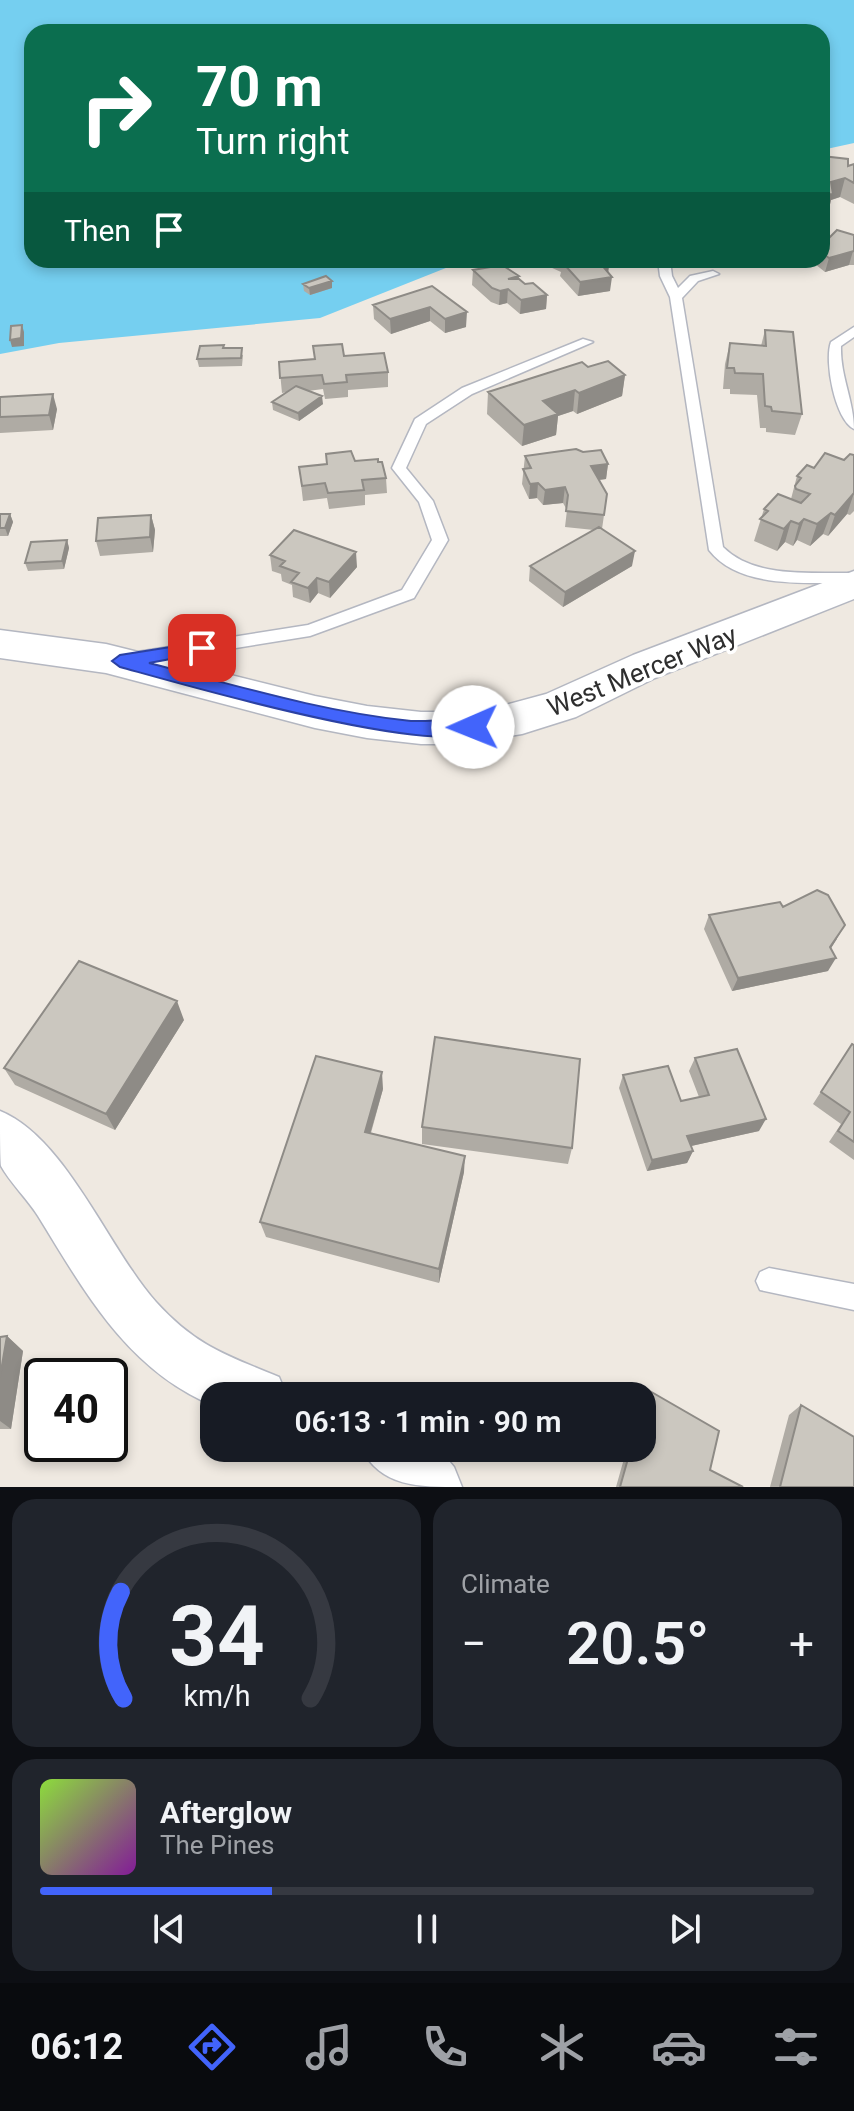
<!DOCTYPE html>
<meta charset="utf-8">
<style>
body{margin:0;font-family:Roboto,sans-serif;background:#20242c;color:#f1f3f6;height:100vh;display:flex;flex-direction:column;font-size:30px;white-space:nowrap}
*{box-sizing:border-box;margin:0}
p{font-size:26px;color:#9ea1a6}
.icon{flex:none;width:44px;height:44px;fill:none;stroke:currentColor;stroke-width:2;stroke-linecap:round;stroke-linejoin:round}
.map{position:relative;height:1487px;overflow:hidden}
.side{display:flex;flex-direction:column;gap:12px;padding:12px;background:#0d0f14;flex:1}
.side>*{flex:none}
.top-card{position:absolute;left:24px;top:24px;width:806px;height:244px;border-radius:24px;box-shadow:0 4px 12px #0003;background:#0b6e4f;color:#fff;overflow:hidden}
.speed{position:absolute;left:24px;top:1358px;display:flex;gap:16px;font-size:40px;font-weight:700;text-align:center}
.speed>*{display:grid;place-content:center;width:104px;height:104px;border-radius:50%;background:#171b24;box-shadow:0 4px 12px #0003;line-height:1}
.speed .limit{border:4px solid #111;border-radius:12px;background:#fff;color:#111}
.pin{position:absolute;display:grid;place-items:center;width:68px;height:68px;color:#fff;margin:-34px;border-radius:16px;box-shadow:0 4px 12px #0006}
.me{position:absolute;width:88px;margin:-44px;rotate:269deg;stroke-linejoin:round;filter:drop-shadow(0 0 6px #0008)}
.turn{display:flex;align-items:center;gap:28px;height:168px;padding:0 40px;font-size:36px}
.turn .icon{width:104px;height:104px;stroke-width:2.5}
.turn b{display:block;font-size:56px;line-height:68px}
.then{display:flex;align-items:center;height:76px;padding:0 40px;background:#0003;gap:16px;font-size:30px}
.big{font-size:60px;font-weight:600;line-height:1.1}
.side .tile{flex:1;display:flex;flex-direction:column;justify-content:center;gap:12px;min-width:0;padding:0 28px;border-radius:24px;background:#20242c}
.side .dial{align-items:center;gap:0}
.dial svg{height:208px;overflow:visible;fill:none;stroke:#363941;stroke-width:7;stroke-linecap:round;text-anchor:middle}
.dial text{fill:#f1f3f6;stroke:none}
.song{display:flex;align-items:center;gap:24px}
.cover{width:96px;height:96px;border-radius:12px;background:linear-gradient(135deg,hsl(90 70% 55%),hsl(290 70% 35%))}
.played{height:8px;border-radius:4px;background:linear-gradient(90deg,#4264fb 30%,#363941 30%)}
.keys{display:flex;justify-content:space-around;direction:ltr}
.heat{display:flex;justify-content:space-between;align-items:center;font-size:44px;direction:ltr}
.side .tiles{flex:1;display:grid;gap:12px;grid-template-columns:1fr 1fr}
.tile:last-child{grid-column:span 2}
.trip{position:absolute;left:200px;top:1382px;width:456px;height:80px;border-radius:24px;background:#171b24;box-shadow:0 4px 12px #0003;font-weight:600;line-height:80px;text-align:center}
.tab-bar{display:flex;height:128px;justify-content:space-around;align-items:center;background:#090b0e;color:#9ea1a6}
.tab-bar .icon{width:56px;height:56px}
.tab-bar .current{color:#4264fb}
.tab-bar b{font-size:36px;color:#f1f3f6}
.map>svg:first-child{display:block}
.water{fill:#75cff0}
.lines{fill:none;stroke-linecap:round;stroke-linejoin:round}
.lane-casing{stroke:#b4b7c1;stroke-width:3}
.street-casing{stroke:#b4b7c1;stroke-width:3}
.secondary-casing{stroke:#b4b7c1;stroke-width:3}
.lane{fill:#fff;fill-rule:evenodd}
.street{fill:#fff;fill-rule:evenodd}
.secondary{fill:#fff;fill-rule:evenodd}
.wall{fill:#afaba4}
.shaded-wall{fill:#8e8b86}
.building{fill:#cbc7bf;stroke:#8e8b86;stroke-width:2}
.route{fill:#4264fb;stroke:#2b41a3;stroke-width:2}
.labels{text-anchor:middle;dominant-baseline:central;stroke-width:7;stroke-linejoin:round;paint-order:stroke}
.street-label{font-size:26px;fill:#2e2e2e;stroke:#fff}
</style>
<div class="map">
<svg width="854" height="1487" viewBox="0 0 854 1487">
<rect width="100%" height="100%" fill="#efe9e1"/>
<!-- water -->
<path class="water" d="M0 0H854V143L822 150V32H32V260H466L320 318 59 343 0 354Z"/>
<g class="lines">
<!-- lane casing -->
<g class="lane-casing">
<path id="lane" d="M658 260H670L672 276 678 288 690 276 713 271 719 274 698 281 682 298 723 547C755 579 812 572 854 573V583C809 582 740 590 709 550L670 297 660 276Z
M854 327V337L841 346C840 376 854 401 854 429 835 420 824 361 831 342Z
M583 339 593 342 472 394 426 424 406 468 433 501 448 540 414 598 310 636 131 665 125 663 123 659 131 653 308 625 402 590 432 540 419 502 392 468 415 419 462 388Z
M769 1268 854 1284V1310L760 1290 756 1281 760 1272Z"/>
</g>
<!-- street casing -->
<g class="street-casing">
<path id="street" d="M0 1111C66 1138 108 1248 156 1302 196 1346 226 1355 279 1377L287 1396H214V1406C127 1370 85 1292 38 1216 28 1200 9 1181 1 1166 0 1157 0 1123 0 1111Z
M361 1448H438L454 1467 462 1487C418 1487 381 1487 361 1448Z"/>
</g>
<!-- secondary casing -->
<g class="secondary-casing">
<path id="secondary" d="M854 571V599L655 678 576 717 522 734 462 744H421L367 738 315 728 106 673 0 658V630L106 644 315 696 367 706 421 712H462L502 706 546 694 633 655Z"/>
</g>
<!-- lane -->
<use href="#lane" class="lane"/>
<!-- street -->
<use href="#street" class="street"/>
<!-- secondary -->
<use href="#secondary" class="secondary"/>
</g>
<!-- wall -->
<path class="wall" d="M854 164V204L840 197 831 200 828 213 822 214 848 166Z
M854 235V265H849L825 272 810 260H822V239Z
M550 260H619V261L609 265 608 273 610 291 578 296 560 276 561 272 550 267Z
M473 270 519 279 525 284 547 295 546 309 520 314 507 303 499 305 491 302 472 285Z
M303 284 332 288 310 295 304 291Z
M432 286 466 327 445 333 430 321 391 334 374 319 373 305Z
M765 330 802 414 795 435 766 432V428H760L757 395 730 394V389H723L725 364 730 343 761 346Z
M224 345V348L243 355 242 366 199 367 197 359Z
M344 356 388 372V387L348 390V397L325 399 323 389 308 391 323 404 299 421 273 410 272 402 287 392 282 393 279 362Z
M588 367 625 375 622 396 577 414 573 411 558 416 556 435 522 446 487 414 488 392Z
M0 397 57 409 53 430 0 433Z
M854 455V511L850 515 847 514 828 536 823 534 810 546 797 540 793 546 785 542 777 551 754 541 764 509 791 499 797 476 814 468 844 460Z
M525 456 608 464 606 479 599 480 607 494 602 529 632 566 563 607 529 581 530 566 594 530 565 527 567 510 563 503 543 505 537 498 529 499 522 484Z
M355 461 378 462 386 478 387 493 365 495V505L329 509 327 498 303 501 299 467Z
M0 514H10L13 522 8 536H0Z
M151 515 155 530 153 552 100 556 96 541Z
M67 540 69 548 64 569 28 571 25 563Z
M270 555 357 567 330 598 318 593 310 603 293 597 292 585 282 581 281 574 272 571Z
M783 907 837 939 831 948 828 971 732 991 704 929 709 915Z
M184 1020 115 1130 15 1085 4 1068Z
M852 1044 854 1045V1160L829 1142 841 1124 813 1104Z
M695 1058 759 1131 691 1146 693 1151 687 1163 647 1171 619 1088 623 1075 681 1101 699 1097 689 1071Z
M383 1089 371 1133 464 1172 439 1283 266 1237 260 1222Z
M422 1127 572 1148 568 1164 422 1144Z
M7 1336 23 1351 11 1429H0V1337Z
M648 1390 710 1470 743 1487H616L627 1448H642V1399Z
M801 1405 854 1487H770L789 1415Z"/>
<!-- shaded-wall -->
<path class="shaded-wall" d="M845 178 840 197 831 200 828 213 822 214V195L831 182Z
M853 251 849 265 825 272 829 258Z
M395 260H407L395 264Z
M600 260H619V261L609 265 608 273 598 277Z
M519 276 518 290 508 289 507 303 499 305 500 291 508 279Z
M612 277 610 291 578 296 580 282Z
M332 281V288L310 295 309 288Z
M547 295 546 309 520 314 521 300Z
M430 307V321L391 334 390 319Z
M467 312 466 327 445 333V319Z
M22 325 24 332V346L12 347 10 340Z
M625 375 622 396 577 414 579 393Z
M575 390 573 411 558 416 556 435 522 446 524 425 543 401Z
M53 394 57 409 53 430 49 415Z
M322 396 323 404 299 421 298 413Z
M608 464 606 479 589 481 591 466Z
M538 483 537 498 529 499 530 484Z
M565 487 563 503 543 505 545 490Z
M854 493 847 514 828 536 835 515Z
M831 513 823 534 810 546 817 524Z
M10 514 13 522 8 536 5 528Z
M151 515 155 530 153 552 150 537Z
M804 519 797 540 793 546 799 524Z
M791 521 785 542 777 551 784 529Z
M67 540 69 548 64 569 62 561Z
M635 551 632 566 563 607 565 592Z
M356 552 357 567 330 598 329 582Z
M317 578 318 593 310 603 308 588Z
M845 925 824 960 836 958 828 971 732 991 738 978 830 947Z
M177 1001 184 1020 115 1130 106 1114Z
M382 1072 383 1089 366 1148 365 1132Z
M766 1119 759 1131 682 1148 687 1136Z
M693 1151 687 1163 647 1171 652 1160Z
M465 1156 464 1172 439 1283V1269Z
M7 1336 23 1351 11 1429 0 1421V1377Z"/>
<!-- building -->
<path class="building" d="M822 156 848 159V166L854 164V183L845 178 831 182 833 194 822 195Z
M837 230 854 235V251L829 258 822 253V239L829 238Z
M565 260H608L600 263 612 277 580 282 562 262Z
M502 265 519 276 508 279H519L525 284 533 283 547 295 521 300 508 289 500 291 492 288 473 270Z
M326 276 332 281 309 288 303 284Z
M432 286 467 312 445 319 430 307 390 319 373 305Z
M22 325 21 338 10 340 11 326Z
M765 330 793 332 802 414 772 411 771 407 765 406 763 374 735 373 734 368H727L730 343 766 346Z
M342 344 344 356 384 353 388 372 346 375 347 382 324 384 322 375 280 378 279 362 315 359 313 346Z
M224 345 223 348H242L241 358 197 359 200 346Z
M608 361 625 375 579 393 575 390 543 401 558 414 524 425 488 392 582 362 588 367Z
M296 386 322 396 298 413 272 402Z
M53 394 49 415 0 417V397Z
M576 449 583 452 601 450 608 464 591 466 607 494 604 515 566 511 568 495 565 487 545 490 538 483 530 484 523 469 531 468 525 456Z
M351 451 355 461 378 459V462H382L386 478 362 480 364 490 328 493 325 483 302 486 299 467 327 464 326 454Z
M825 453 844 460 850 454 854 455V493L835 515 831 513 817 524 804 519 799 524 791 521 784 529 760 519 768 511 764 509 778 494 801 503 810 494 796 489 795 486 801 478 797 476 807 465 814 468Z
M0 514H10L5 528H0Z
M151 515 150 537 96 541 98 518Z
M599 527 635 551 565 592 530 566Z
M294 530 356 552 329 582 317 578 308 588 291 582 299 573 280 566 285 561 270 555Z
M67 540 62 561 25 563 31 542Z
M817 890 828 895 845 925 830 947 836 958 738 978 709 915 780 902 783 907Z
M79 961 177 1001 106 1114 4 1068Z
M435 1037 580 1059 572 1148 422 1127Z
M852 1044 854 1045V1142L838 1131 850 1112 821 1092Z
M737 1049 766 1119 687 1136 693 1151 652 1160 623 1075 668 1066 681 1101 709 1095 695 1058Z
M316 1056 382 1072 365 1132 465 1156 439 1269 260 1222Z
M7 1336 0 1377V1337Z
M648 1390 719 1431 710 1470 743 1487H620L631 1448H642V1411Z
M801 1405 854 1437V1487H780Z"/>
<!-- route -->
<path class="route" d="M202 642 210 648 208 652 149 663C235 685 322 712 411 721 427 722 474 716 482 727 457 765 168 680 120 667L112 661 120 655Z"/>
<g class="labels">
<!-- street labels -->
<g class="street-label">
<text transform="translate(642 671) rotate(-22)">West Mercer Way</text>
</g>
</g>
</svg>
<div class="speed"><div class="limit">40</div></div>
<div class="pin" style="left:202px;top:648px;background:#d93025"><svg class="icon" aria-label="arrive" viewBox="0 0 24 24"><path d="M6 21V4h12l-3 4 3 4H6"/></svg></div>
<svg class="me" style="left:473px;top:727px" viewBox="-20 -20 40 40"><circle r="19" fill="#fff"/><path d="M0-13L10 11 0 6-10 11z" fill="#4264fb"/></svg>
<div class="trip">06:13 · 1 min · 90 m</div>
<div class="top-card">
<div class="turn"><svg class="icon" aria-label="right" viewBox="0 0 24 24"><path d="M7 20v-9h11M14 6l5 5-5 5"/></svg><div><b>70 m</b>Turn right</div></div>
<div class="then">Then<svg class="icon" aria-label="arrive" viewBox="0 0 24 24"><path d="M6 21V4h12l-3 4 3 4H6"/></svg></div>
</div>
</div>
<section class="side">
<div class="tiles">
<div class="tile dial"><svg viewBox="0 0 100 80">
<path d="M14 69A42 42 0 1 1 86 69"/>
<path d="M14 69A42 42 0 0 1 13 28" stroke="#4264fb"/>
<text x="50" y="56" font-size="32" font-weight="700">34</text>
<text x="50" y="72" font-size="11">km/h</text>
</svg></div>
<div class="tile"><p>Climate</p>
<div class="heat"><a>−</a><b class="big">20.5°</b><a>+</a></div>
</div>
<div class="tile">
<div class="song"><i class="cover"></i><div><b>Afterglow</b><p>The Pines</p></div></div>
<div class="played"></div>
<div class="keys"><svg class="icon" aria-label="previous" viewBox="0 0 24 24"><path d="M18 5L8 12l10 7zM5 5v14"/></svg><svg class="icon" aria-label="pause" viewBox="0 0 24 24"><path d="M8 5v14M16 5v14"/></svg><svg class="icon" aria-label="next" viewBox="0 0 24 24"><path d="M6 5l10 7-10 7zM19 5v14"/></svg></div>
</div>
</div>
</section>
<nav class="tab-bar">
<b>06:12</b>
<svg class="icon current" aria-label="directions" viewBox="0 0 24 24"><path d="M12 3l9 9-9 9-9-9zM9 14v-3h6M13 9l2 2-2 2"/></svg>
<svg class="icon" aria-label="music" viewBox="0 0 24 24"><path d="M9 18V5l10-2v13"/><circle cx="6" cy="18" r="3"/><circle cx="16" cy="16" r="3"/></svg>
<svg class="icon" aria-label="phone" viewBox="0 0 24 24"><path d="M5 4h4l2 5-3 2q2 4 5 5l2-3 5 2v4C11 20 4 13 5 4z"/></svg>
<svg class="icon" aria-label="climate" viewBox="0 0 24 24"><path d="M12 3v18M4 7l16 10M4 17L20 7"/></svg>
<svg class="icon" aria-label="car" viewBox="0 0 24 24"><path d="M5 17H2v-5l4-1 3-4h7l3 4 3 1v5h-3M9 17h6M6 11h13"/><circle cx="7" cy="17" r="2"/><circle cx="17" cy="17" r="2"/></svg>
<svg class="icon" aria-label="filters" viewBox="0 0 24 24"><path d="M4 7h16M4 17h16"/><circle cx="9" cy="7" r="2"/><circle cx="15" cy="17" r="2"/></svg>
</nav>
